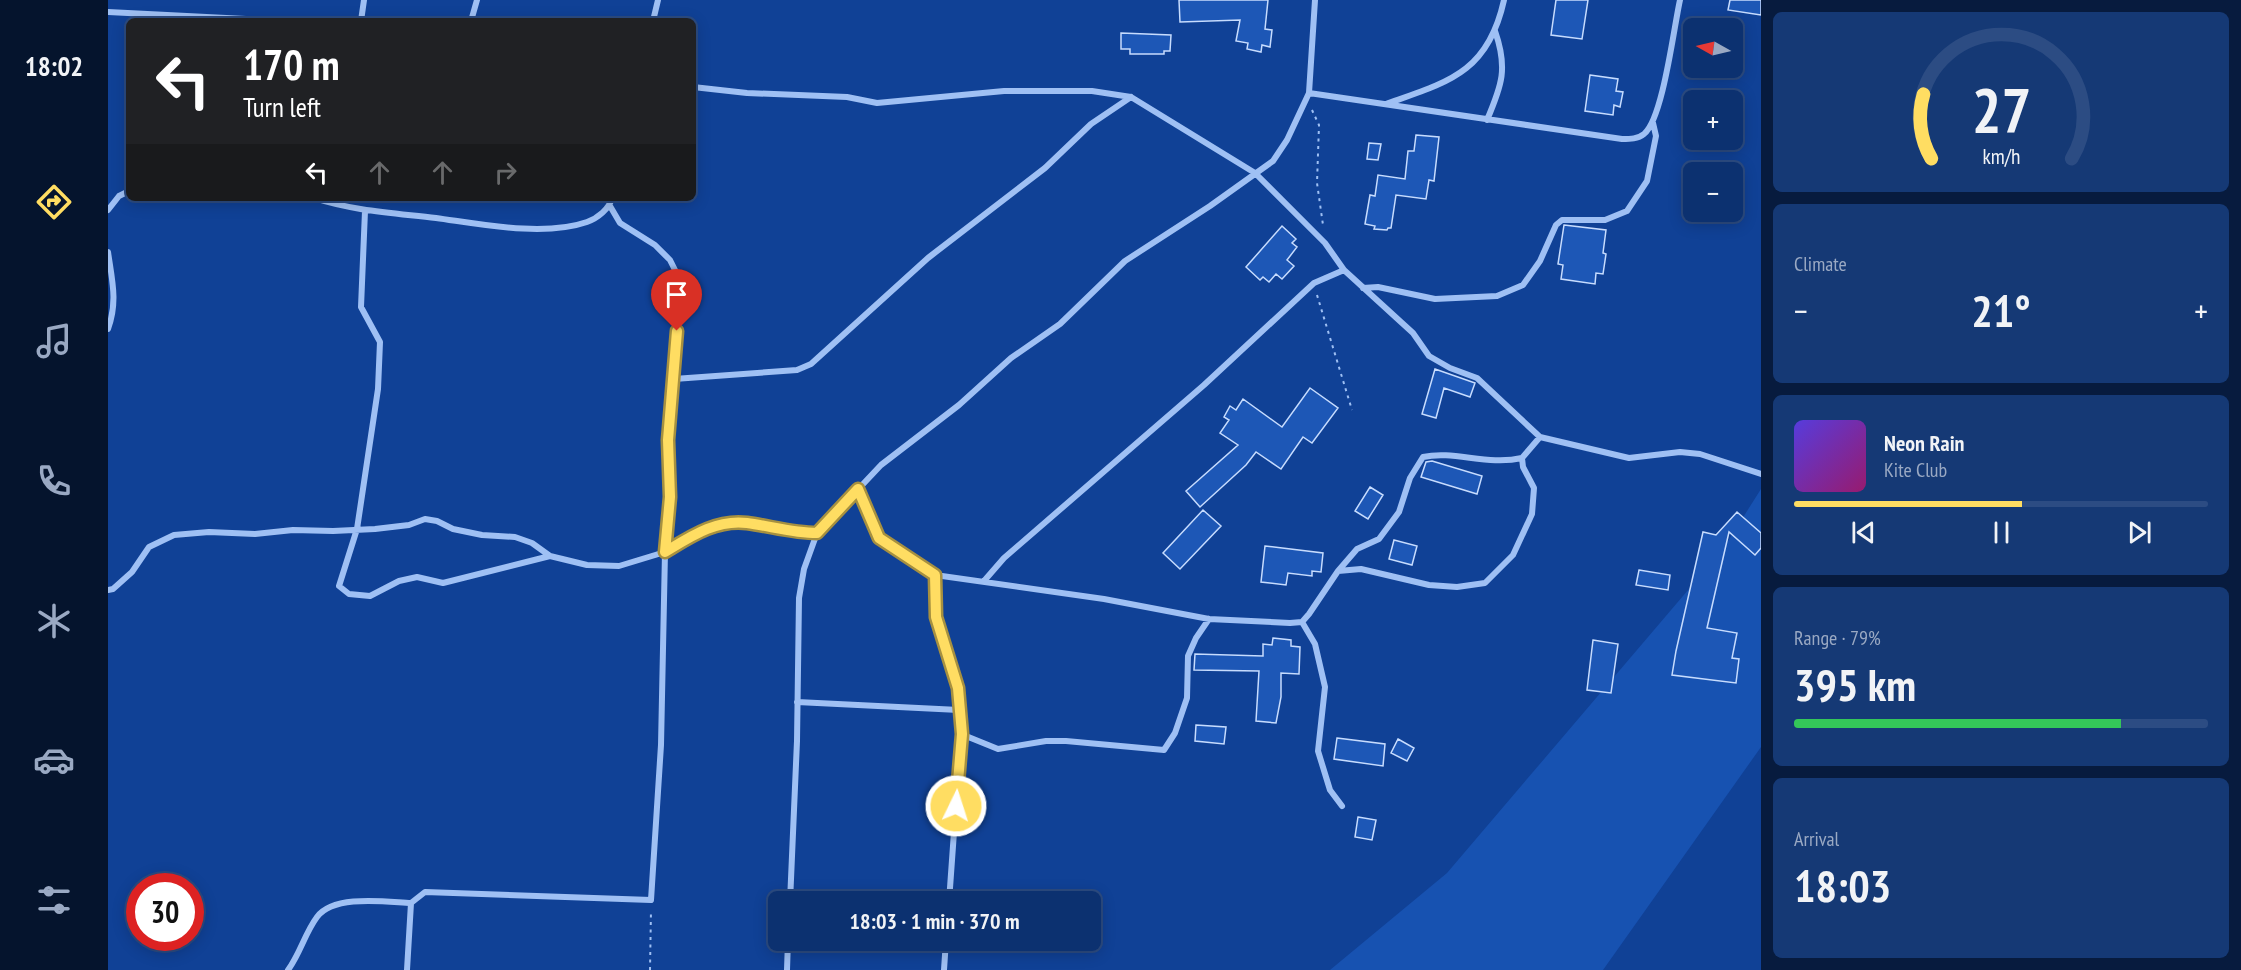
<!DOCTYPE html>
<meta charset="utf-8">
<style>
body{margin:0;font-family:"PT Sans Narrow",sans-serif;background:#153975;color:#f1f3f6;height:100vh;display:flex;flex-direction:column;font-size:22px;white-space:nowrap}
*{box-sizing:border-box;margin:0}
p{font-size:20px;color:#9aa9c3}
.icon{flex:none;width:33px;height:33px;fill:none;stroke:currentColor;stroke-width:2;stroke-linecap:round;stroke-linejoin:round}
.map{position:relative;flex:1;overflow:hidden}
.panel{display:flex;flex-direction:column;gap:12px;padding:12px;background:#071b3e;width:480px}
.panel>*{flex:none}
.banner{position:absolute;left:18px;top:18px;width:570px;height:183px;border-radius:9px;box-shadow:0 3px 15px #0003,0 0 0 2px #2c4c83;background:#202124;color:#fff;overflow:hidden}
.needle{width:39px;rotate:278deg}
.buttons{position:absolute;left:1575px;top:18px;display:grid;gap:12px}
.buttons a{display:grid;place-items:center;width:60px;height:60px;border-radius:9px;background:#0c3170;box-shadow:0 3px 15px #0003,0 0 0 2px #2c4c83;font-size:30px}
.speed{position:absolute;left:18px;top:873px;display:flex;gap:12px;font-size:30px;font-weight:700;text-align:center}
.speed>*{display:grid;place-content:center;width:78px;height:78px;border-radius:50%;background:#0c3170;box-shadow:0 3px 15px #0003,0 0 0 2px #2c4c83;line-height:1}
.speed .limit{border:9px solid #d22;background:#fff;color:#111}
.pin{position:absolute;display:grid;place-items:center;width:51px;height:51px;color:#fff;margin:-62px -26px;border-radius:50% 50% 50% 0;rotate:-45deg;box-shadow:0 0 6px #0007}
.pin .icon{rotate:45deg}
.me{position:absolute;width:66px;margin:-33px;rotate:4deg;stroke-linejoin:round;filter:drop-shadow(0 0 4px #0008)}
.turn{display:flex;align-items:center;gap:21px;height:126px;padding:0 18px;font-size:27px}
.turn .icon{width:78px;height:78px;stroke-width:2.5}
.turn b{display:block;font-size:42px;line-height:51px}
.lanes{display:flex;align-items:center;height:57px;padding:0 18px;background:#0003;justify-content:center;gap:30px;direction:ltr}
.lanes .off{opacity:.35}
.big{font-size:45px;font-weight:800;line-height:1.1}
.panel .widget{flex:1;display:flex;flex-direction:column;justify-content:center;gap:9px;min-width:0;padding:0 21px;border-radius:9px;background:#153975}
.panel .dial{align-items:center;gap:0}
.dial svg{height:156px;overflow:visible;fill:none;stroke:#2c4c83;stroke-width:7;stroke-linecap:round;text-anchor:middle}
.dial text{fill:#f1f3f6;stroke:none}
.song{display:flex;align-items:center;gap:18px}
.cover{width:72px;height:72px;border-radius:9px;background:linear-gradient(135deg,hsl(250 70% 55%),hsl(320 70% 35%))}
.played{height:6px;border-radius:3px;background:linear-gradient(90deg,#ffdd62 55%,#2c4c83 55%)}
.keys{display:flex;justify-content:space-around;direction:ltr}
.heat{display:flex;justify-content:space-between;align-items:center;font-size:33px;direction:ltr}
.charge{height:9px;border-radius:4px;background:linear-gradient(90deg,#34c759 79%,#2c4c83 0)}
.trip{position:absolute;left:660px;top:891px;width:333px;height:60px;border-radius:9px;background:#0c3170;box-shadow:0 3px 15px #0003,0 0 0 2px #2c4c83;font-weight:800;line-height:60px;text-align:center}
main{display:flex;flex:1;min-height:0}
.menu{display:flex;flex-direction:column;width:108px;justify-content:space-around;align-items:center;background:#05142d;color:#9aa9c3}
.menu .icon{width:42px;height:42px}
.menu .active{color:#ffdd62}
.menu b{font-size:27px;color:#f1f3f6}
.map>svg:first-child{display:block}
.green{fill:#1752b1}
.building{fill:#1d57b6;stroke:#c7dcfe;stroke-width:1.5}
.lines{fill:none;stroke-linecap:round;stroke-linejoin:round}
.path{stroke:#9fc0f4;stroke-width:2;stroke-dasharray:3 4.5;stroke-linecap:butt}
.minor{stroke:#9fc0f4;stroke-width:6}
.route-casing{stroke:#a69040;stroke-width:15}
.route{stroke:#ffdd62;stroke-width:10}
</style>
<main>
<nav class="menu">
<b>18:02</b>
<svg class="icon active" aria-label="directions" viewBox="0 0 24 24"><path d="M12 3l9 9-9 9-9-9zM9 14v-3h6M13 9l2 2-2 2"/></svg>
<svg class="icon" aria-label="music" viewBox="0 0 24 24"><path d="M9 18V5l10-2v13"/><circle cx="6" cy="18" r="3"/><circle cx="16" cy="16" r="3"/></svg>
<svg class="icon" aria-label="phone" viewBox="0 0 24 24"><path d="M5 4h4l2 5-3 2q2 4 5 5l2-3 5 2v4C11 20 4 13 5 4z"/></svg>
<svg class="icon" aria-label="climate" viewBox="0 0 24 24"><path d="M12 3v18M4 7l16 10M4 17L20 7"/></svg>
<svg class="icon" aria-label="car" viewBox="0 0 24 24"><path d="M5 17H2v-5l4-1 3-4h7l3 4 3 1v5h-3M9 17h6M6 11h13"/><circle cx="7" cy="17" r="2"/><circle cx="17" cy="17" r="2"/></svg>
<svg class="icon" aria-label="filters" viewBox="0 0 24 24"><path d="M4 7h16M4 17h16"/><circle cx="9" cy="7" r="2"/><circle cx="15" cy="17" r="2"/></svg>
</nav>
<div class="map">
<svg width="1653" height="970" viewBox="0 0 1653 970">
<rect width="100%" height="100%" fill="#104196"/>
<!-- green -->
<path class="green" d="M1653 489V747L1495 970H1222L1339 873 1615 549Z"/>
<!-- building -->
<path class="building" d="M1071 0H1160L1157 29 1164 30 1162 47 1154 45 1153 52 1139 49 1140 43 1128 41 1132 20 1072 22Z
M1448 0H1480L1474 39 1443 35Z
M1622 0H1653V15L1620 10Z
M1013 33 1063 35 1062 51H1056V54H1022V49H1013Z
M1482 75 1510 79 1508 91 1515 92 1512 107 1506 105 1505 115 1477 111Z
M1308 135 1331 137 1326 181 1321 180 1318 199 1288 195 1283 228H1280L1279 230 1266 229 1267 226 1257 224 1262 195 1267 196 1270 175 1297 179 1300 151H1306Z
M1261 143 1273 144 1270 160 1259 159Z
M1456 225 1498 230 1495 253 1498 254 1495 274 1488 273 1487 284 1453 279 1455 265 1450 264Z
M1174 226 1188 239 1184 243 1189 247 1179 260 1186 266 1174 279 1168 274 1161 282 1155 277 1152 280 1138 267Z
M1327 369 1367 383 1362 397 1336 388 1328 418 1314 414Z
M1202 388 1230 408 1204 443 1195 437 1173 469 1148 452 1138 465 1092 507 1078 491 1130 445 1112 433 1121 420 1116 417 1122 406 1128 410 1135 399 1174 427Z
M1324 461 1374 476 1369 494 1313 477 1318 462Z
M1262 487 1275 495 1260 519 1247 511Z
M1095 510 1113 526 1072 569 1055 553Z
M1629 512 1653 533V548L1647 555 1621 532 1599 628 1629 633 1624 658 1631 659 1628 683 1564 675 1568 651 1595 532 1608 535Z
M1286 540 1309 546 1304 565 1281 559Z
M1157 546 1215 553 1213 572 1204 571V576L1180 573 1178 585 1153 582Z
M1531 570 1562 575 1560 590 1528 585Z
M1165 638 1183 640V646L1192 647 1191 674 1173 673V697L1168 723 1148 721 1151 671 1086 670 1087 654 1155 656V644L1164 645Z
M1485 640 1510 644 1503 693 1479 690Z
M1088 725 1118 727 1116 744 1087 741Z
M1229 738 1277 744 1275 766 1226 759Z
M1290 739 1306 748 1299 761 1283 753Z
M1250 817 1268 820 1264 840 1247 837Z"/>
<g class="lines">
<!-- path -->
<path class="path" d="M1204 110 1211 125 1209 183 1215 225
M1209 295 1244 410
M542 970 543 910"/>
<!-- minor -->
<path class="minor" d="M0 12 180 21
M253 21 256 0
M363 21 369 0
M545 21 550 0
M585 87 639 93 739 97 769 103 896 91H984L1023 97 1147 173 1217 243 1236 270 1305 333 1321 356 1342 368 1369 378 1432 437 1521 458 1572 452 1592 454 1653 474
M1201 93 1514 139C1522 139 1530 139 1536 134 1555 119 1566 26 1572 0
M1278 104C1340 82 1380 73 1396 0
M1379 120C1394 85 1400 68 1387 31
M206 198C246 211 286 213 328 218 372 224 436 237 479 222 490 218 501 209 504 198
M0 210 11 196 21 191
M257 211 253 307 272 342 270 389 249 529 231 586 241 594 262 596 291 581 309 577 335 583 442 556 479 565 511 566 557 552 595 529 616 524 636 522 696 533H709L773 465 851 405 903 358 952 324 1017 261 1102 206 1165 161 1179 140 1201 93 1207 0
M0 252C4 280 10 302 0 329
M1255 288 1270 287 1327 299 1389 296 1415 285 1432 261 1448 225 1454 220H1497L1519 211 1539 181 1548 136 1545 123
M566 379 689 370 703 364 820 258 937 168 983 124 1023 97
M750 489 771 538 827 575 996 599 1101 619 1182 623 1194 622 1201 614 1230 571 1253 569 1321 585 1349 587 1377 583 1405 555 1424 514 1426 488 1415 467 1414 458 1432 437
M1230 571 1249 549 1271 539 1291 512 1302 478 1315 457C1346 450 1379 466 1414 458
M827 575 828 617 850 688 853 734 841 902
M876 581 896 558 1096 385 1206 283 1236 270
M0 590 5 589 24 572 41 547 66 535 101 532 147 534 185 530 225 531 267 529 301 525 317 519 329 521 345 529 374 535 407 537 424 543 442 556
M1194 622 1207 644 1217 687 1210 751 1222 790 1234 806
M689 702 851 710
M853 734 890 749 938 741H958L1056 750 1067 733 1079 698 1080 656 1088 638 1101 619
M682 902 689 741 691 598 696 569 709 533
M180 970C192 954 197 933 209 917 226 894 279 902 303 903
M299 970 303 903 317 892 543 900 553 745 557 552 562 497 560 440 571 308 569 274 562 260 547 245 512 223 502 206
M679 970 680 940
M836 970 838 940"/>
</g>
<g class="lines">
<!-- route casing -->
<g class="route-casing">
<path id="route" d="M569 331 560 440 562 497 557 552C582 537 608 519 639 523 662 526 685 533 709 533L750 489 771 538 827 575 828 617 850 688 854 734 848 806"/>
</g>
<!-- route -->
<use href="#route" class="route"/>
</g>
</svg>
<div class="buttons">
<a><svg class="needle" viewBox="-14 -14 28 28"><path d="M0-13l5 13h-10z" fill="#e53935"/><path d="M0 13l5-13h-10z" fill="#9aa9c3"/></svg></a>
<a>+</a>
<a>−</a>
</div>
<div class="speed"><div class="limit">30</div></div>
<div class="pin" style="left:569px;top:331px;background:#d93025"><svg class="icon" aria-label="arrive" viewBox="0 0 24 24"><path d="M6 21V4h12l-3 4 3 4H6"/></svg></div>
<svg class="me" style="left:848px;top:806px" viewBox="-20 -20 40 40"><circle r="17" fill="#ffdd62" stroke="#fff" stroke-width="3"/><path d="M0-11L8 9 0 5-8 9z" fill="#fff"/></svg>
<div class="trip">18:03 · 1 min · 370 m</div>
<div class="banner">
<div class="turn"><svg class="icon" aria-label="left" viewBox="0 0 24 24"><path d="M17 20v-9H6M10 6l-5 5 5 5"/></svg><div><b>170 m</b>Turn left</div></div>
<div class="lanes"><svg class="icon" aria-label="left" viewBox="0 0 24 24"><path d="M17 20v-9H6M10 6l-5 5 5 5"/></svg><svg class="icon off" aria-label="ahead" viewBox="0 0 24 24"><path d="M12 20V5M6 11l6-6 6 6"/></svg><svg class="icon off" aria-label="ahead" viewBox="0 0 24 24"><path d="M12 20V5M6 11l6-6 6 6"/></svg><svg class="icon off" aria-label="right" viewBox="0 0 24 24"><path d="M7 20v-9h11M14 6l5 5-5 5"/></svg></div>
</div>
</div>
<section class="panel">
<div class="widget dial"><svg viewBox="0 0 100 80">
<path d="M14 69A42 42 0 1 1 86 69"/>
<path d="M14 69A42 42 0 0 1 10 36" stroke="#ffdd62"/>
<text x="50" y="56" font-size="32" font-weight="700">27</text>
<text x="50" y="72" font-size="11">km/h</text>
</svg></div>
<div class="widget"><p>Climate</p>
<div class="heat"><a>−</a><b class="big">21°</b><a>+</a></div>
</div>
<div class="widget">
<div class="song"><i class="cover"></i><div><b>Neon Rain</b><p>Kite Club</p></div></div>
<div class="played"></div>
<div class="keys"><svg class="icon" aria-label="previous" viewBox="0 0 24 24"><path d="M18 5L8 12l10 7zM5 5v14"/></svg><svg class="icon" aria-label="pause" viewBox="0 0 24 24"><path d="M8 5v14M16 5v14"/></svg><svg class="icon" aria-label="next" viewBox="0 0 24 24"><path d="M6 5l10 7-10 7zM19 5v14"/></svg></div>
</div>
<div class="widget"><p>Range · 79%</p><b class="big">395 km</b><div class="charge"></div></div>
<div class="widget"><p>Arrival</p><b class="big">18:03</b></div>
</section>
</main>
